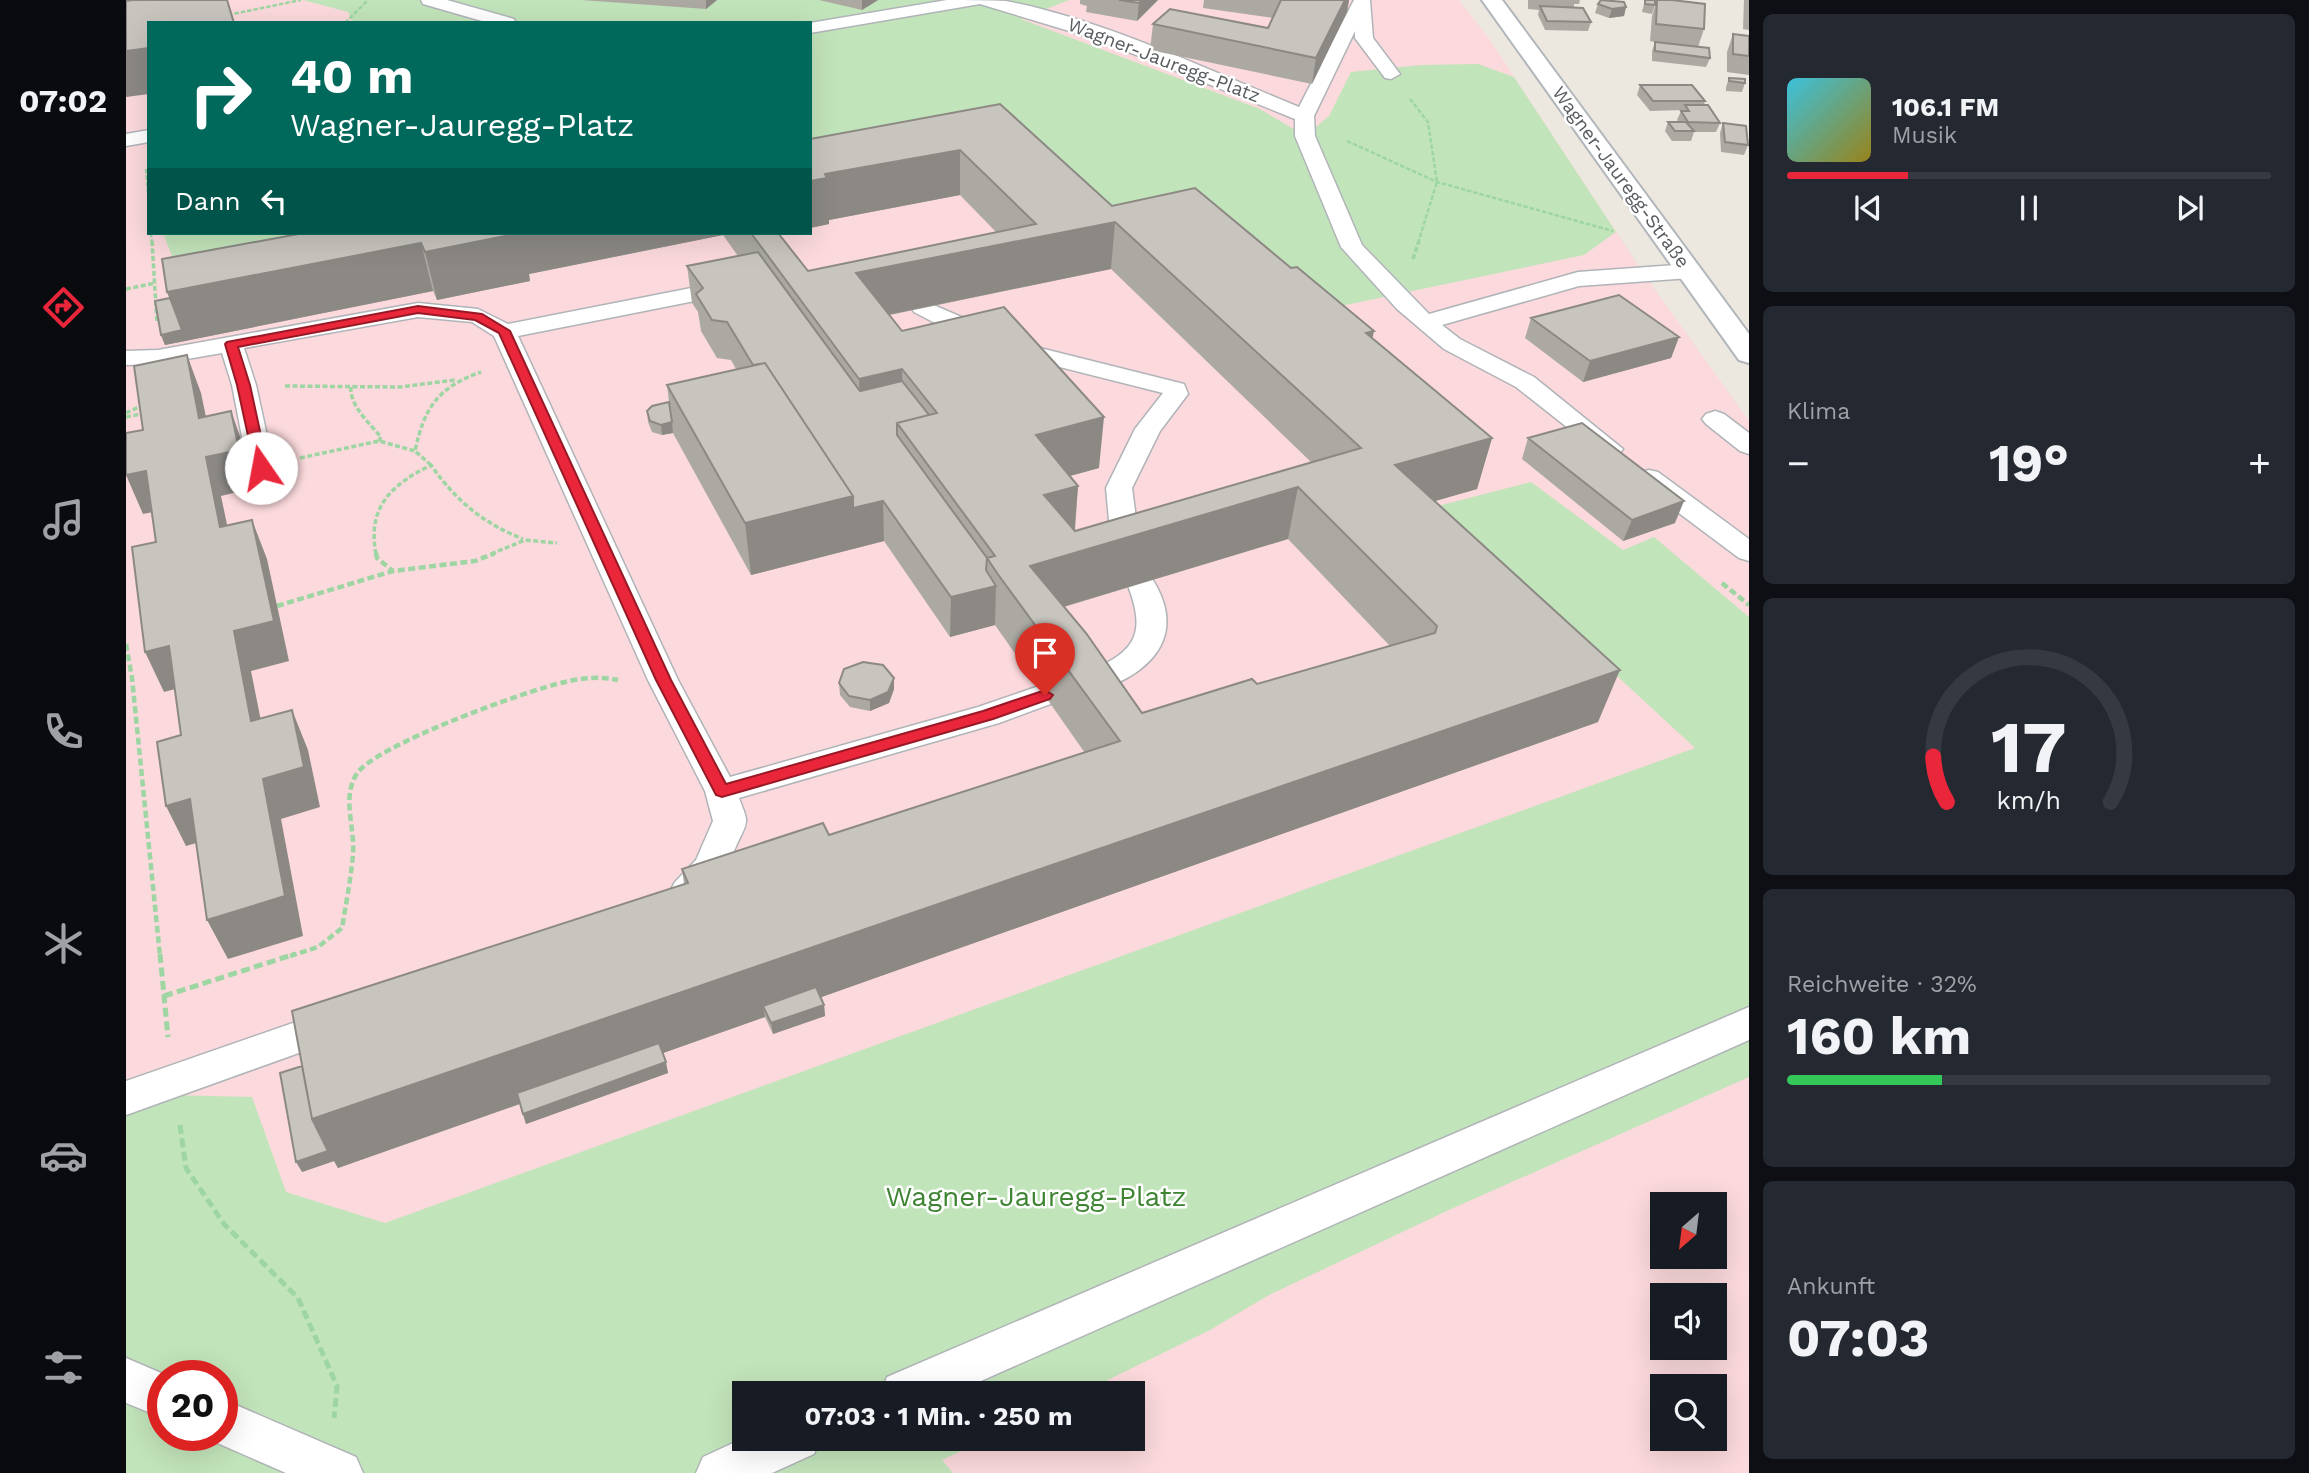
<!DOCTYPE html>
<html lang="de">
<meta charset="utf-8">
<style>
body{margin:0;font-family:"Work Sans",sans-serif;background:#242831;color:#f1f3f6;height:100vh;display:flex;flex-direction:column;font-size:26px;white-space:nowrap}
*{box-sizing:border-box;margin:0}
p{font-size:23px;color:#9ea1a6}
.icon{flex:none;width:38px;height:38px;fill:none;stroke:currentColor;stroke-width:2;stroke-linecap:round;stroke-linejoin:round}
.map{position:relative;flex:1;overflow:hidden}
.panel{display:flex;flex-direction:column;gap:14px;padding:14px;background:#0d0f14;width:560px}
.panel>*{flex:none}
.top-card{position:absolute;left:21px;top:21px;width:665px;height:214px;border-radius:0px;box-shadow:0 7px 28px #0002;background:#00695c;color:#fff;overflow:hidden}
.needle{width:46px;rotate:208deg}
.buttons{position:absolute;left:1524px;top:1192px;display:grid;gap:14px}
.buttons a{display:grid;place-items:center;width:77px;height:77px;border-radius:0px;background:#171b24;box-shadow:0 7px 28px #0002;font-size:35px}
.speed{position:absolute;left:21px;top:1360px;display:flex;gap:14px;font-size:35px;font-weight:700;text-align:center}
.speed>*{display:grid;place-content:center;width:91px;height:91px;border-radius:50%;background:#171b24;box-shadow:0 7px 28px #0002;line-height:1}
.speed .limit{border:10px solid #d22;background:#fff;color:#111}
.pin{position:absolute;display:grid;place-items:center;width:60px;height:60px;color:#fff;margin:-72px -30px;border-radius:50% 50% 50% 0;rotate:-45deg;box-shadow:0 0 7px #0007}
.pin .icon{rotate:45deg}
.me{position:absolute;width:77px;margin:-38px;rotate:348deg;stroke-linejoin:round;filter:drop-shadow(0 0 5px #0008)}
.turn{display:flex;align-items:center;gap:24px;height:147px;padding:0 28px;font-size:32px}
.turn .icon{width:91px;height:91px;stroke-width:2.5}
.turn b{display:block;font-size:49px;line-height:60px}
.then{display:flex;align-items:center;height:66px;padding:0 28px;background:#0003;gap:14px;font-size:26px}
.big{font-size:52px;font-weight:700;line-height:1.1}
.panel .card{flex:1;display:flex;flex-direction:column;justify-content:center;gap:10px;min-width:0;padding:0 24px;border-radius:10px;background:#242831}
.panel .dial{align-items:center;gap:0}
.dial svg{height:182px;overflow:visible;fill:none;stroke:#363941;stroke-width:7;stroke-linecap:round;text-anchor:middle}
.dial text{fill:#f1f3f6;stroke:none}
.song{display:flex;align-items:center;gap:21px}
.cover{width:84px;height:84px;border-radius:10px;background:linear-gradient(135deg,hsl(190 70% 55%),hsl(50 70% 35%))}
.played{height:7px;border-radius:4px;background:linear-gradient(90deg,#ea263b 25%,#363941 25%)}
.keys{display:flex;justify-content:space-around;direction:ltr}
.heat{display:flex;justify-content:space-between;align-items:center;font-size:38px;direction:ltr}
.charge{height:10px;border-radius:5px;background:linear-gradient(90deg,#34c759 32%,#363941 0)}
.trip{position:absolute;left:606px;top:1381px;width:413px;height:70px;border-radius:0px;background:#171b24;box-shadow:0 7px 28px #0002;font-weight:700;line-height:70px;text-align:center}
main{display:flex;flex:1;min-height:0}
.tabs{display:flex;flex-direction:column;width:126px;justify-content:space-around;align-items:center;background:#090b0e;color:#9ea1a6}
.tabs .icon{width:49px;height:49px}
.tabs .on{color:#ea263b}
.tabs b{font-size:32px;color:#f1f3f6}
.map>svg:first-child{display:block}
.medical{fill:#fbd9dc;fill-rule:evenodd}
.green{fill:#c2e4ba;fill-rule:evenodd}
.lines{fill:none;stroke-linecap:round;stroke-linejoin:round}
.service-casing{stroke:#b0b4b8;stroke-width:3}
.secondary-casing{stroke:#b1b6bb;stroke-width:4}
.path-far3{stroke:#9dd6a2;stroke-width:2.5;stroke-dasharray:4.5 2;stroke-linecap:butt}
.path-far2{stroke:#9dd6a2;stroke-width:3.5;stroke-dasharray:5 2.5;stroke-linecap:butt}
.path-far1{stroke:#9dd6a2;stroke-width:4.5;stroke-dasharray:7 3.5;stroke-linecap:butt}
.path{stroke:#9dd6a2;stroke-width:5;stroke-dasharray:9 4.5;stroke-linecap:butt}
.service{fill:#fff;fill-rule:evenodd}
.secondary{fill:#fff;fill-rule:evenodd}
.wall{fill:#aca9a3;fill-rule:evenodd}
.shaded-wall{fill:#8c8985}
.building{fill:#c8c4be;stroke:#8c8985;stroke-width:2;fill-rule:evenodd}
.route{fill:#ea263b;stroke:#981926;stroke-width:2}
.labels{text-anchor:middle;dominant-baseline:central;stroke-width:5;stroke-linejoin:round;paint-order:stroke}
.far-street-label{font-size:19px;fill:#585d61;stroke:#fff}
.near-park-label{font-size:28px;fill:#3e8433;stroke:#fff}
</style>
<main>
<nav class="tabs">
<b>07:02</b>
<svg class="icon on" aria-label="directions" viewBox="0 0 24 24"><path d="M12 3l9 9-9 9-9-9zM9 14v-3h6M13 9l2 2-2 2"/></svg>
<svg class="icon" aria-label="music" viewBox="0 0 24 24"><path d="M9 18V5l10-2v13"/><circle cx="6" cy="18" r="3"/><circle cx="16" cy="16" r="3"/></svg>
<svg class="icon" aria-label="phone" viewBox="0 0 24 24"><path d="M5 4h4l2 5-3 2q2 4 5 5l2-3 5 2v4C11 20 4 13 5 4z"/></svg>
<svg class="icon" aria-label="climate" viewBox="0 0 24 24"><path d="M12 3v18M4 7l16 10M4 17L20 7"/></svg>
<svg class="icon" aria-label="car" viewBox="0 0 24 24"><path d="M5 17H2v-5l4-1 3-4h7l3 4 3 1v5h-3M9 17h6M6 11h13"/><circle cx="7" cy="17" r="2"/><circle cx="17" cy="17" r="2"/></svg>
<svg class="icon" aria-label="filters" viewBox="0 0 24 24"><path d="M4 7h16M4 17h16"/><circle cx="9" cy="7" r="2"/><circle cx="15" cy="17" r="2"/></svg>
</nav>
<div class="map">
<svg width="1623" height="1473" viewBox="0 0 1623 1473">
<rect width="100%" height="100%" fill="#ece7df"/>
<!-- medical -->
<path class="medical" d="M0 0H1333L1362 37 1518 274 1623 421V1473H0ZM23 23H684V233H23ZM1536 1204H1589V1256H1536ZM1536 1295H1589V1348H1536ZM37 1376H96V1435H37ZM1536 1386H1589V1438H1536ZM618 1393H1006V1438H618Z"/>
<!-- green -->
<path class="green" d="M177 0H943L895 19 1134 109 1179 136 1203 116 1225 72 1296 65 1352 64 1388 77 1490 232 1458 255 1167 316 976 243 927 191 684 185V23H227L222 12Z
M37 233H400L60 292Z
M1405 482 1497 550 1528 537 1623 617V1077L1325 1209 1143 1295 1084 1330 955 1393H618V1438L861 1439 816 1460 827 1473H0V1094L126 1097 160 1192 259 1223 1569 748 1308 507ZM37 1376H96V1435H37Z"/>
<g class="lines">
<!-- service casing -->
<g class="service-casing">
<path id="service" d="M295 0H321L388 19 390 23H363L297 4Z
M821 0C840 0 861 0 880 1 976 19 1082 70 1173 107L1228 0H1244L1247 38 1274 74 1265 79 1259 78 1229 38V31L1188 116 1189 136 1236 245 1303 314 1452 272 1564 264 1572 266 1575 271 1572 276 1564 278 1453 286 1316 325 1334 339 1408 377 1497 449 1493 454 1484 457 1475 454 1390 387 1318 349 1271 309 1215 247 1169 136V119L973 40 854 4 684 33V23Z
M23 130V142L0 146V134Z
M606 280 614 282 617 287 614 292 392 336 552 680 604 777 852 707 919 684 930 688 934 695 930 702 873 723 613 798C615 804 619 812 620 819 621 826 614 837 611 844 600 870 582 911 549 900L544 891 549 882 570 860 587 821 579 791 522 680 368 336 346 322 292 317 118 348 130 385 148 468 144 474 135 476 126 474 122 468 106 385 96 353 32 364 0 365V351L32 350 292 303 352 309 382 324Z
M796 300 898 344 1058 384 1062 394 1034 431 1006 488 1013 541 1019 560 1015 566 1005 569 995 566 985 541 980 488 1009 429 1037 393 882 354 826 332 788 312 785 307 788 302Z
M1589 411 1598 414 1623 433V454L1614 451 1580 424 1576 419 1580 414Z
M1523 470 1532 472 1623 539V561L1613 558 1514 484 1510 478 1514 472Z
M1015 574 1025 577C1057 626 1037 663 987 685 973 691 960 697 945 692L941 685C946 676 953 675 963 671 1012 651 1020 632 1001 583L1005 577Z
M1623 1007V1040L828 1393H755L761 1377Z
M210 1008 223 1013 229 1024 223 1035 0 1115V1081Z
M0 1358 42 1376H37V1418L0 1403Z
M96 1399 230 1457 237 1473H160L80 1438 79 1435H96Z
M618 1438H695L688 1454 646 1473H570L577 1457Z"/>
</g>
<!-- secondary casing -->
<g class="secondary-casing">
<path id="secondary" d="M1356 0H1376L1623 334V363L1613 360Z"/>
</g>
<!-- path-far3 -->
<path class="path-far3" d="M102 15 175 0
M219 23 242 0
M1284 99 1302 122 1311 182 1292 243
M1221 141 1311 182 1487 231
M20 169 23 204
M25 233 26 243"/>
<!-- path-far2 -->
<path class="path-far2" d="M26 241 31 323
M1287 259 1293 241
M0 289 30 283
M159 386 274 387 329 380
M225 387C223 405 244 424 255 437L253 441
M0 413 17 405
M0 417 20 413
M174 458 253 441 289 451
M305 465 289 451C298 408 312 387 355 372
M250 554C241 507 265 485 305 465 330 501 357 523 397 539
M365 554 399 540 431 543"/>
<!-- path-far1 -->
<path class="path-far1" d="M250 553 251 558 267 571
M1596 583 1623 605
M151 606 267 571 349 561 369 553
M0 644 6 678 34 956
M164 956 192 947 216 928C220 903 225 879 227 854 229 827 216 799 230 775 246 746 402 690 439 682 456 678 474 676 492 680"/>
<!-- path -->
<path class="path" d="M34 954 42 1037
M38 996 169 954
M54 1125 60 1168 98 1224 172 1298 211 1386 208 1418"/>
<!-- service -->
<use href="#service" class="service"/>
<!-- secondary -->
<use href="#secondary" class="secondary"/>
</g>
<!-- wall -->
<path class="wall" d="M455 0H591L580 9Z
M693 0H752L736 10Z
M954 0H1032L1011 21 960 12 961 6 954 4Z
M1078 0H1223L1221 12 1186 84 1024 50 1027 24 1142 28 1147 18 1077 8Z
M1402 0H1454L1453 4H1448V7L1465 22 1462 31 1419 30 1412 15 1413 10 1402 9Z
M1519 0 1529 5 1526 14 1516 12Z
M1531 0 1578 29 1572 47 1584 58 1580 67 1526 61V51L1529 42 1524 41 1526 16Z
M1618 0H1623V30L1617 29Z
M1472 4 1500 7 1498 16 1483 18 1469 13Z
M1607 34 1623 36V75L1601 72V52Z
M1603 78 1619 83 1616 92 1600 91V87Z
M1514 85 1579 101 1578 105 1594 123 1590 132H1568L1565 141H1546L1539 131 1542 122H1552L1551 120 1555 111 1557 110 1524 111 1511 95Z
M874 104 986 206 1246 338 1366 438 1351 489 1309 501 1472 722 695 997 698 1005 699 1016 647 1034 639 1017 537 1053 542 1073 400 1124 394 1104 212 1168 208 1161 176 1172V1066L558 884 556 869 703 835 959 753 869 625 824 637 758 541 625 575 548 435 547 433 536 435 526 432 522 422 521 411 543 402 541 385 610 369 605 360 591 358 575 331 572 312 566 303 561 266 612 256 597 235 403 274 404 281 311 300 307 291 39 345 35 335 44 298 41 292 178 233H663L654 235 682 271 870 232 834 195 703 220V224L684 228ZM985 269 1185 462 949 531 952 486 944 476 973 468 776 331 764 315ZM1162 539 1264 646 1131 684 1016 713 938 607Z
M1597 123 1622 145 1618 155 1595 152 1594 133Z
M1405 318 1553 337 1545 358 1457 382 1399 338Z
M1402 438 1549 523 1497 541 1396 459Z
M768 678V689L763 703 744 711 724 707 714 695 713 683Z"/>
<!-- shaded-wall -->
<path class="shaded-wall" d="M580 0H591L580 9Z
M736 0H752L736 10Z
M1016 0H1032L1011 21 1013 3Z
M1219 0H1223L1221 12 1186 84 1190 58Z
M1500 7 1498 16 1483 18 1486 9Z
M23 48V94L0 97V51Z
M834 150V195L703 220V224L684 228V181L699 174Z
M989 222 985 269 732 321 730 273Z
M392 233H597V235L403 274 404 281 311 300 299 252Z
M295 243 307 291 39 345 35 335 56 330 41 292Z
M1248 331 1237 380 1240 333Z
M1553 337 1545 358 1457 382 1464 361Z
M61 355 75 393 88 455 105 411 119 450 128 488 95 496 110 567 94 527Z
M776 369 777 419 735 429 733 379Z
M978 417 973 468 907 486 910 435Z
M546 422 547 433 536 435 535 425Z
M1366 438 1351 489 1257 516 1269 465Z
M20 471 37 510 17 514 0 475Z
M952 486 948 537 918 495Z
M1172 487 1162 539 903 617 904 566Z
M727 496 757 501 758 541 625 575 619 523Z
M1558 501 1549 523 1497 541 1506 520Z
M126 520 141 559 163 661 125 671 143 761 125 721 108 631Z
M870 586 869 625 824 637 825 597Z
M43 646 61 686 38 692 19 652Z
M1494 670 1472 722 642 1016 637 1006 639 1017 212 1168 208 1161 176 1172 170 1162 186 1119Z
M768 678V689L763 703 744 711V700Z
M166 710 182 750 194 807 155 819 177 936 102 959 81 920Z
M64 799 84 839 60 846 40 806Z
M698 1005 699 1016 647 1034 645 1023Z
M540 1062 542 1073 400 1124 397 1114Z"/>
<!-- building -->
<path class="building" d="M7 0H101L108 23H23V48L0 51V1Z
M993 0H1016L1013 3Z
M1155 0H1219L1190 58 1027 24 1044 9 1142 28Z
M1475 0 1498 2 1500 7 1486 9 1472 4Z
M1519 0H1529V5L1519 4Z
M1531 0H1546L1579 4 1578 29 1530 24Z
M1414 6 1457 8 1465 22 1421 21Z
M1607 34 1623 36V56L1607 54Z
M1529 42 1583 48 1584 58 1529 51Z
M1603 78 1619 79V83L1603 81Z
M1514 85H1566L1579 101H1527Z
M874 104 986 206 1069 188 1165 268 1171 267 1248 331 1240 333 1366 438 1269 465 1494 670 186 1119 166 1011 562 883 556 869 697 823 703 835 994 741 871 573 861 558 869 556 771 423 811 413 776 369 733 379 625 233H652L682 271 910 224 834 150 699 174 701 178 684 181V139ZM989 222 1235 448 949 531 918 495 952 486 910 435 978 417 878 307 776 331 730 273ZM1172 487 1311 626 1309 633 1131 684 1126 679 1016 713 960 633 904 566Z
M1559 105H1582L1594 123 1562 122 1555 111H1563Z
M1542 122H1560L1568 131H1549Z
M1597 123 1620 126 1622 145 1599 142Z
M178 233H394L299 252 295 243 41 292 36 259Z
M632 252 734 391 776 381 803 415 771 423V435L861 558 860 570 870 586 825 597 757 501 727 508V496L639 363 627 365 601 322 586 320 570 294 577 288 561 266Z
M1493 295 1553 337 1464 361 1405 318Z
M44 298 56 330 35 335 29 301Z
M61 355 73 418 105 411 113 450 80 457 94 527 126 520 148 621 108 631 125 721 166 710 178 767 137 779 159 896 81 920 64 799 40 806 31 742 55 735 43 646 19 652 6 547 30 542 20 471 0 475V433L17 430 8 366Z
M639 363 727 496 619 523 541 385Z
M543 402 546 422 535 425 524 421 521 411 526 406Z
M1456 423 1558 501 1506 520 1402 438Z
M737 662 757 665 768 678 762 692 744 700 723 696 713 683 718 669Z
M690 987 698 1005 645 1023 637 1006Z
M533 1043 540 1062 397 1114 391 1093Z
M176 1066 186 1119 202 1151 170 1162 154 1073Z"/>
<!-- route -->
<path class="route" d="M292 306 356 314 384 331 545 680 600 784 857 711 919 690 927 695 924 699 867 719 596 797 590 795 530 680 373 333 349 320 292 313 112 347 124 385 142 468 135 472 129 468 111 385 99 344 101 342Z"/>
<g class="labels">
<!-- far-street labels -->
<g class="far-street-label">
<text transform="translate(1038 60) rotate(21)">Wagner-Jauregg-Platz</text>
<text transform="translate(1495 177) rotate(54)">Wagner-Jauregg-Straße</text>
</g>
<!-- near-park labels -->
<g class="near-park-label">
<text x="910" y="1196">Wagner-Jauregg-Platz</text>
</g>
</g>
</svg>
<div class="buttons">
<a><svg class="needle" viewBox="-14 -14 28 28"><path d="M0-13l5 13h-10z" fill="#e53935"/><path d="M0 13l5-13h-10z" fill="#9ea1a6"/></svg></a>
<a><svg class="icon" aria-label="sound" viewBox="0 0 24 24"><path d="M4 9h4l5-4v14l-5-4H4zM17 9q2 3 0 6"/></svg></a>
<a><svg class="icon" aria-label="search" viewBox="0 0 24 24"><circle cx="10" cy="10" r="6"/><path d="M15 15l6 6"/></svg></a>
</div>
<div class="speed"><div class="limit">20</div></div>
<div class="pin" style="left:919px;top:695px;background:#d93025"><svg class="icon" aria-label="arrive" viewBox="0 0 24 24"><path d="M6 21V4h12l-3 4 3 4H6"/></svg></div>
<svg class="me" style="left:135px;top:468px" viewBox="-20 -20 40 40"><circle r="19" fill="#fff"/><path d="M0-13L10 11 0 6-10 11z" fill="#ea263b"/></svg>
<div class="trip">07:03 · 1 Min. · 250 m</div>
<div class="top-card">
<div class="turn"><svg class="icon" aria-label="right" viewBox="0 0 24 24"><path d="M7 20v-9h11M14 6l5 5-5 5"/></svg><div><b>40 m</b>Wagner-Jauregg-Platz</div></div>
<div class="then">Dann<svg class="icon" aria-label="left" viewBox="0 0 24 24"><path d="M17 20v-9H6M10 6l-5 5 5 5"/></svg></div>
</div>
</div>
<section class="panel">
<div class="card">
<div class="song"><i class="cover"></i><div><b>106.1 FM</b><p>Musik</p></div></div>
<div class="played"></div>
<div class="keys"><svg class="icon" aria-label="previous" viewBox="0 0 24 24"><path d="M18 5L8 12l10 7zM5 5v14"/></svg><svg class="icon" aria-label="pause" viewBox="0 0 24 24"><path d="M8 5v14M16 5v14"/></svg><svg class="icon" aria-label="next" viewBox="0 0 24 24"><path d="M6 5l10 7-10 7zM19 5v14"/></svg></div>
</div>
<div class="card"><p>Klima</p>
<div class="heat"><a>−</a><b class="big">19°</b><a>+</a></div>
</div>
<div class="card dial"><svg viewBox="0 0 100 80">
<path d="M14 69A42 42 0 1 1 86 69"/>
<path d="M14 69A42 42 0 0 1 8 49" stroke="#ea263b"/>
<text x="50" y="56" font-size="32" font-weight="700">17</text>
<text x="50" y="72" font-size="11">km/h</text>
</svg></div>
<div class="card"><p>Reichweite · 32%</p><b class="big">160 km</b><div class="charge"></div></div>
<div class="card"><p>Ankunft</p><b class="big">07:03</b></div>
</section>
</main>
